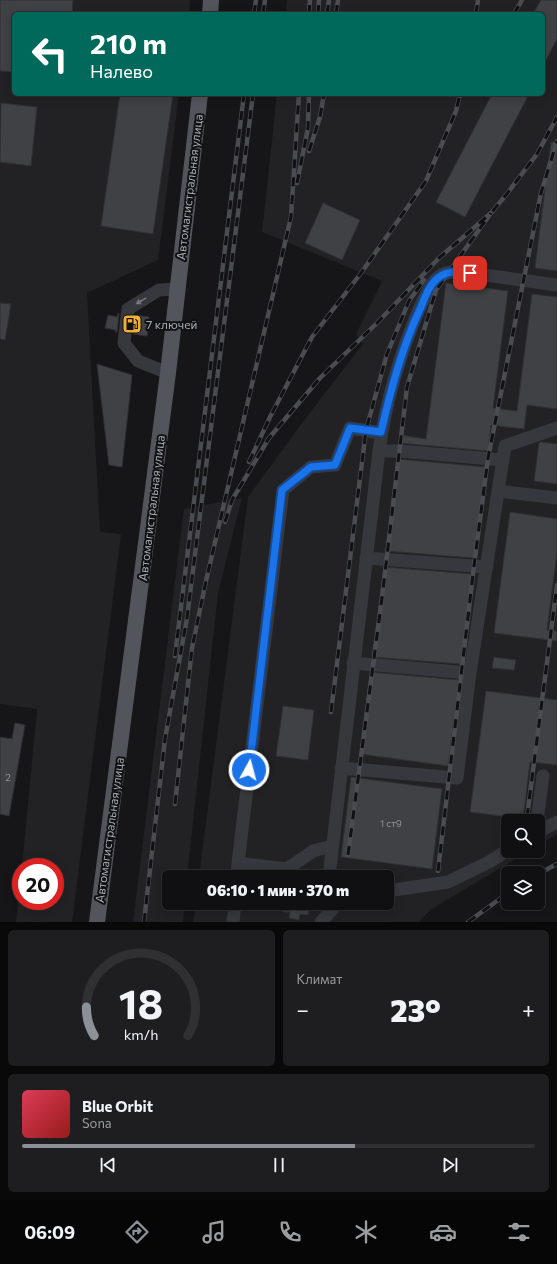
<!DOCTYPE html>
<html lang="ru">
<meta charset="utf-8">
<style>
body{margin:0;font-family:Commissioner,sans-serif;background:#1e1e20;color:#f1f3f6;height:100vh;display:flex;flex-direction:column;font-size:15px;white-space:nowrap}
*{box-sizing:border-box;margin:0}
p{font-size:13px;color:#9c9d9f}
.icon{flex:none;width:22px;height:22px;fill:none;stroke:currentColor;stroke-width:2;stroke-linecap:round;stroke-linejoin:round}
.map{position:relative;height:922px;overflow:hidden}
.panel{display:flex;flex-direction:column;gap:8px;padding:8px;background:#09090a;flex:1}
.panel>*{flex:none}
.hud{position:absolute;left:12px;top:12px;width:533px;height:84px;border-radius:6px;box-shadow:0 2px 10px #0003,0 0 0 1px #303032;background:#00695c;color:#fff;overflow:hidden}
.tools{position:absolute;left:501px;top:814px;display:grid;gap:8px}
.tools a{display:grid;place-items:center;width:44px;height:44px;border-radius:6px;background:#101012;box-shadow:0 2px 10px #0003,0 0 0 1px #303032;font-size:20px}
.speed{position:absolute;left:12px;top:858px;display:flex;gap:8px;font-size:20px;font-weight:700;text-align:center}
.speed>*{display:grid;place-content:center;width:52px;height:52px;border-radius:50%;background:#101012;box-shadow:0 2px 10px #0003,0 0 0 1px #303032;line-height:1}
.speed .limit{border:6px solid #d22;background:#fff;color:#111}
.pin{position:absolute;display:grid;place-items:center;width:34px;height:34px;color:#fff;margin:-17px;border-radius:8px;box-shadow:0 2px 6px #0006}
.me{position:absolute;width:44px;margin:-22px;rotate:7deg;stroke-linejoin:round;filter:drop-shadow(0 0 3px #0008)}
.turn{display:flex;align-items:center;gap:14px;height:84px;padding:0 12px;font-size:18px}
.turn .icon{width:52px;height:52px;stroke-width:2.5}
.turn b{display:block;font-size:28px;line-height:34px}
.big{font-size:30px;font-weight:800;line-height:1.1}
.panel .widget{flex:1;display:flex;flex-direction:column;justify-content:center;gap:6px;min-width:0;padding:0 14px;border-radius:6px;background:#1e1e20}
.panel .dial{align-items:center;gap:0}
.dial svg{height:104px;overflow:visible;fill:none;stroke:#303032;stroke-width:7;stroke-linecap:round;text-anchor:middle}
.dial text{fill:#f1f3f6;stroke:none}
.song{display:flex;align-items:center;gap:12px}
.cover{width:48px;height:48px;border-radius:6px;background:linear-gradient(135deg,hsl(350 70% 55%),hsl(0 70% 35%))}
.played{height:4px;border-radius:2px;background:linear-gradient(90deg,#8c9099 65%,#303032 65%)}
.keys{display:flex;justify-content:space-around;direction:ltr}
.heat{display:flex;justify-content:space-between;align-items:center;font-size:22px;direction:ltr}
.panel .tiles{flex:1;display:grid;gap:8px;grid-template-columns:1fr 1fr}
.widget:last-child{grid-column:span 2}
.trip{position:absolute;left:162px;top:870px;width:232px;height:40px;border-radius:6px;background:#101012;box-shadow:0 2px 10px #0003,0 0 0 1px #303032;font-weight:800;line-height:40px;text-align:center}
.tabs{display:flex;height:64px;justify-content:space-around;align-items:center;background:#060607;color:#9c9d9f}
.tabs .icon{width:28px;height:28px}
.tabs .on{color:#8c9099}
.tabs b{font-size:18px;color:#f1f3f6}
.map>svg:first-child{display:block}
.built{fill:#222225}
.building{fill:#404145;stroke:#303034}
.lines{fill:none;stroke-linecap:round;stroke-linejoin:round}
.minor{stroke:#37383d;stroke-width:13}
.major{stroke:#53555c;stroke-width:16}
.rail-casing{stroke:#4a4c52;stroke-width:4.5}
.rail{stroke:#111113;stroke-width:3;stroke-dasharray:9;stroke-linecap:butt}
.oneway{fill:#757881}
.route-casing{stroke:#114b97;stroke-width:10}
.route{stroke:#1a73e8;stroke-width:7}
.labels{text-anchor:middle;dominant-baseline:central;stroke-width:4;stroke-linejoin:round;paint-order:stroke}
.number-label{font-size:10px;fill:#8e929b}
.street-label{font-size:12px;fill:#a8adb8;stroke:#111113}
.poi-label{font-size:12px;fill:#a8adb8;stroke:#111113;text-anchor:start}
</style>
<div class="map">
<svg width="557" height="922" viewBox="0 0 557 922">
<rect width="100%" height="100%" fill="#161618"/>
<!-- built -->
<path class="built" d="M0 0H190L189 14H14V94H179L158 260 87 293 100 532 121 534 72 922H16L21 875V901H55V867H22L37 709 0 704Z
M287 0H557V834L538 846V821H508V851H529L430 910 419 922H193L196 903H387V877H199L248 497 302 423 363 344 356 334 382 281 262 232 277 94H543V14H286Z
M242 498 218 593 187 877H169V903H185L183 922H133L184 509Z"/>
<!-- building -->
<path class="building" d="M0 0H73L72 14H14V72L0 71Z
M541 0H557V39L543 66V14H533Z
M120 94H173L153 234 101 226Z
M492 94H529L465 217 436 202Z
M1 103 37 107 31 166 0 162Z
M551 142H557V271L535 268Z
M323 203 360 220 342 260 305 243Z
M446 283 508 291 493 408 517 411 532 294 557 297V409L527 405 524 429 491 425 488 451 400 443V435L426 439Z
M0 303 11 304 5 340 0 339Z
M118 313 119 314 117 332H115L116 330 105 328 108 315 117 317Z
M135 315 149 317 147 336 133 334Z
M97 364 132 375 122 467 109 465Z
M541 442 557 444V484L534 481 539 443Z
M397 459 486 467 474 558 386 551Z
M510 512 557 519V553L547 630 557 631V641L494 633Z
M384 567 472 574 461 664 372 657Z
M494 657 516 660 514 670 492 668Z
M370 672 459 680 448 766 360 754Z
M486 691 557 700V765L530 762 523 819 470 812Z
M283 706 314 710 308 760 276 756Z
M15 723 25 725 9 816 0 814V737L12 739Z
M351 777 442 789 432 869 341 857Z
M284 903H310L308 915 300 914 299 920 289 918 290 912H283Z"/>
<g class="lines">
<!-- minor -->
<path class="minor" d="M168 373 138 361 124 343 128 309 159 290 177 289
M379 451H400L503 460
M498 491 557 498
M366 558 487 567
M353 663 470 673
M341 768 457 778 470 673 505 446 557 428
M537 821 543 776
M538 832 557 822
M332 846 313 851 287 869 238 863 283 490 311 467 335 465 350 428 381 433
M237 877 238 863
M329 877 379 451C386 401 400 353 420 307 425 298 428 286 437 278 442 273 449 272 456 271L557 285
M387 891 448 882 489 862 508 850
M233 922 235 903
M321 922 336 905 342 903"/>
<!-- major -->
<path class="major" d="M210 14 211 0
M97 922 168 373 200 94"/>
<!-- rail casing -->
<g class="rail-casing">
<path id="rail" d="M254 14 256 0
M263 14 265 0
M309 14 310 0
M318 14 319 0
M327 14 329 0
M336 14 338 0
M476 14 478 0
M514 14 522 0
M309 151 320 117 324 94
M297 183 308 128 309 94
M249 462 270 417 312 337 361 273 426 181 456 111 460 94
M225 522 232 500 269 438 320 378 377 323 439 258 491 213 506 195 537 154 557 117
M175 656 244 94
M331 712 366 430 387 354 409 301 424 280
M175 804 192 648 206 581 291 217 299 94
M527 817 557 585
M348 855 382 598 407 387 436 290 491 213
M438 871 474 566 488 458 541 193 557 141
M538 874 557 864
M144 922 165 739 187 618 253 94
M468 922 508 893"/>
</g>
<!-- rail -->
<use href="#rail" class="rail"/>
</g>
<!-- one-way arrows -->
<defs><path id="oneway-solid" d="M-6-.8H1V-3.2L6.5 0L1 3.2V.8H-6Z"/></defs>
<use class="oneway" href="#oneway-solid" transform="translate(141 301) rotate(149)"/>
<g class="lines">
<!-- route casing -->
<g class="route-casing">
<path id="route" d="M249 770 282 490 311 467 335 465 350 428 381 432C391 389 402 347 421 307 425 297 429 285 438 278 448 270 458 272 470 273"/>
</g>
<!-- route -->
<use href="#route" class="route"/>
</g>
<!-- icons -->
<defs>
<g id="fuel-square" transform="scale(1)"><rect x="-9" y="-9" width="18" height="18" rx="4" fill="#f2b134" stroke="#111113"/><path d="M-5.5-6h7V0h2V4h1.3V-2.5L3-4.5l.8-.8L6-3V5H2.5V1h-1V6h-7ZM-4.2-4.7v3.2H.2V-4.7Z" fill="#111"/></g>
</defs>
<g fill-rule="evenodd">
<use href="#fuel-square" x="132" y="324"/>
</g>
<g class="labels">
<!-- number labels -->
<g class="number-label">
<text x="8" y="777">2</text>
<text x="391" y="823">1 ст9</text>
</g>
<!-- street labels -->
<g class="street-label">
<text transform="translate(189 187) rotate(-83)">Автомагистральная улица</text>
<text transform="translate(151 508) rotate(-83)">Автомагистральная улица</text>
<text transform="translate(109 830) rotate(-82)">Автомагистральная улица</text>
</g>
<!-- poi labels -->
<g class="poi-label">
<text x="146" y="324">7 ключей</text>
</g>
</g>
</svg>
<div class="tools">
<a><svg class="icon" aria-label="search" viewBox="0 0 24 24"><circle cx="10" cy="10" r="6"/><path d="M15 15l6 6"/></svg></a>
<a><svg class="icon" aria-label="layers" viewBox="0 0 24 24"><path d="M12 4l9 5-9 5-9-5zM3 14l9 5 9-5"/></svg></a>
</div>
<div class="speed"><div class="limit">20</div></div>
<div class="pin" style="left:470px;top:273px;background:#d93025"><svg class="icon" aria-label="arrive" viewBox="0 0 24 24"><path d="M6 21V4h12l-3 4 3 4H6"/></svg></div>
<svg class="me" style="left:249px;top:770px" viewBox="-20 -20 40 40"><circle r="17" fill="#1a73e8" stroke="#fff" stroke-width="3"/><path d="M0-11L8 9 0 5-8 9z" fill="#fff"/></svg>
<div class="trip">06:10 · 1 мин · 370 m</div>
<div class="hud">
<div class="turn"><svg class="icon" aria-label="left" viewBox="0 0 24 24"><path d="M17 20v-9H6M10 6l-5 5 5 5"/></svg><div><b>210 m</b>Налево</div></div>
</div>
</div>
<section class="panel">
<div class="tiles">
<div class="widget dial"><svg viewBox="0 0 100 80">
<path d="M14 69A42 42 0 1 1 86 69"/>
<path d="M14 69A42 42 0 0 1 8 47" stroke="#8c9099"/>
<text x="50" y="56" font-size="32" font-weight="700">18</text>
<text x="50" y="72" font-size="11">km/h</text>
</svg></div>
<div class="widget"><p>Климат</p>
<div class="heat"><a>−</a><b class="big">23°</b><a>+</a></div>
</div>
<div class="widget">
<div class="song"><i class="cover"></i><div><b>Blue Orbit</b><p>Sona</p></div></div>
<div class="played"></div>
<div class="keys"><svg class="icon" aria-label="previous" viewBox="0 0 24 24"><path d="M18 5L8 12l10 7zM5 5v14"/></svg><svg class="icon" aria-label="pause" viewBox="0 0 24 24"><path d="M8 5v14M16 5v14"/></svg><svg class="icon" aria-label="next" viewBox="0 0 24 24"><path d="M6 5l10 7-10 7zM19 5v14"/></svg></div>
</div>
</div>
</section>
<nav class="tabs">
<b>06:09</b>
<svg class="icon on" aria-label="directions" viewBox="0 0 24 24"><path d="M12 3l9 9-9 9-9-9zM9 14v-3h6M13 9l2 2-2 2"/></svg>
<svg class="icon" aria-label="music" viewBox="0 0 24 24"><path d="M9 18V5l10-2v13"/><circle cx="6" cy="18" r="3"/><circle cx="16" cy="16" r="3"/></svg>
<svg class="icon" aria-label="phone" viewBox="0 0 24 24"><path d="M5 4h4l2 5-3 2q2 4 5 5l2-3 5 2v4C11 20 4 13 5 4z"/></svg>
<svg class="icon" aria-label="climate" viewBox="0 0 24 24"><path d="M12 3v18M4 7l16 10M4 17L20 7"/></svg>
<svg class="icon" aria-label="car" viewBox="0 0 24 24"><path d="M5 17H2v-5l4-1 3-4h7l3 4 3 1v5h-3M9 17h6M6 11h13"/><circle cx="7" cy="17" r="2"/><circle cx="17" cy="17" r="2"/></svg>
<svg class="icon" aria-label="filters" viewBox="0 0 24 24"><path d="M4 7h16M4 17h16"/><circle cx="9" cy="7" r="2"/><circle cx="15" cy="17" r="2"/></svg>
</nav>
